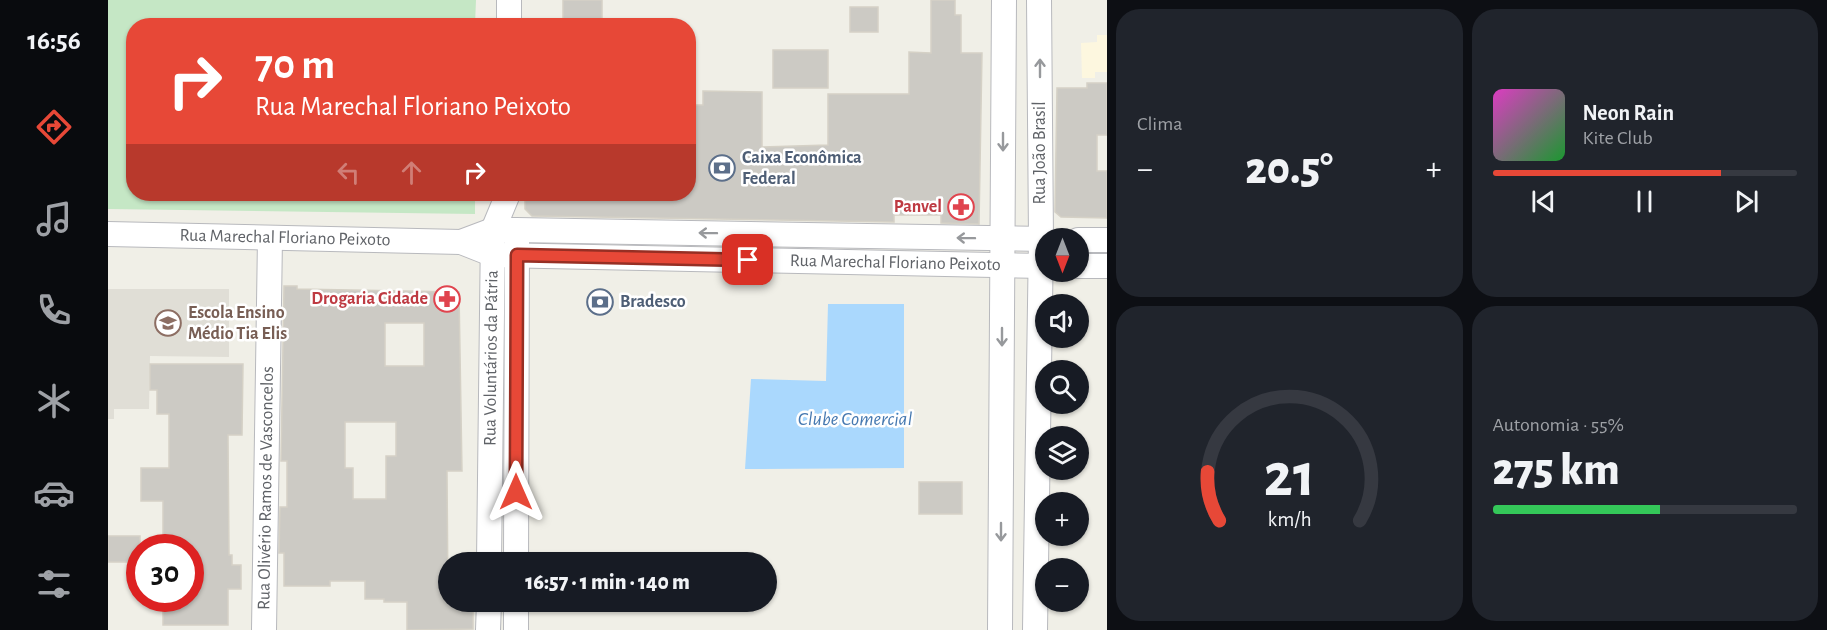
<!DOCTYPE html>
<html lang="pt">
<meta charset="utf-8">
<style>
body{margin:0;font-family:"Alegreya Sans",sans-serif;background:#20242c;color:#f1f3f6;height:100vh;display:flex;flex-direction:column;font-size:22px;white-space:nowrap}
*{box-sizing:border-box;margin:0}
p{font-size:20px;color:#9ea1a6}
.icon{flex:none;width:33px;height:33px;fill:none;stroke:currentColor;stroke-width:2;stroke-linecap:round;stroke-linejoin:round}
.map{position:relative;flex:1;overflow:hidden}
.drawer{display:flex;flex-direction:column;gap:9px;padding:9px;background:#0d0f14;width:720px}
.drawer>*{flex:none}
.banner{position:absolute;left:18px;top:18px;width:570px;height:183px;border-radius:24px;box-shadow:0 2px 4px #0004;background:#e74837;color:#fff;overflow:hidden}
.needle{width:39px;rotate:180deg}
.controls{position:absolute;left:927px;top:228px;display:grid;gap:12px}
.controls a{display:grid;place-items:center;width:54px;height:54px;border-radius:50%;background:#171b24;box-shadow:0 2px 4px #0004;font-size:30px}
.speed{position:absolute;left:18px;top:534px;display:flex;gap:12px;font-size:30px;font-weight:700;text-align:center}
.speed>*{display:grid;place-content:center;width:78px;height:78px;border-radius:50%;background:#171b24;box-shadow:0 2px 4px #0004;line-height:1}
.speed .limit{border:9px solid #d22;background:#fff;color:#111}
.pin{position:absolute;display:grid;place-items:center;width:51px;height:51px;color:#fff;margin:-26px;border-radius:12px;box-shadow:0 3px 9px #0006}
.me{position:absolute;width:66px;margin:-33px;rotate:0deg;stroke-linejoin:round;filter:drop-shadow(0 0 4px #0008)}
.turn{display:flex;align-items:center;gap:21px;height:126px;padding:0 30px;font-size:27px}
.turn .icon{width:78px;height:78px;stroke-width:2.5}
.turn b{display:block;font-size:42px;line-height:51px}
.lanes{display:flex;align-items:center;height:57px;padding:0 30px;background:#0003;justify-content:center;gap:30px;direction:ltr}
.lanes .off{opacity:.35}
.big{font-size:45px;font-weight:800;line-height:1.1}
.drawer .widget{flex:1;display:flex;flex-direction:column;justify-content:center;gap:9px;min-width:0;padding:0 21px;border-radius:24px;background:#20242c}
.drawer .dial{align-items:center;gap:0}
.dial svg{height:156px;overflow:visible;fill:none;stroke:#363941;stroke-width:7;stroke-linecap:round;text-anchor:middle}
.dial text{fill:#f1f3f6;stroke:none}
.song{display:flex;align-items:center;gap:18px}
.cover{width:72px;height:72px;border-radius:9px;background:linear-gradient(135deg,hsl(310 70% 55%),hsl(130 70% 35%))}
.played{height:6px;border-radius:3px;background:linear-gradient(90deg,#e74837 75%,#363941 75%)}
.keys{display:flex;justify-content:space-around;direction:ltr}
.heat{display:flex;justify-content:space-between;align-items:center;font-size:33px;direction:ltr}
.charge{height:9px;border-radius:4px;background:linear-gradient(90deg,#34c759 55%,#363941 0)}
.drawer .tiles{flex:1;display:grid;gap:9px;grid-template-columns:repeat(2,1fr)}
.trip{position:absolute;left:330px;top:552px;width:339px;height:60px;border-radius:30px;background:#171b24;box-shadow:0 2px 4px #0004;font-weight:800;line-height:60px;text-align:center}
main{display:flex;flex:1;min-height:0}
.dock{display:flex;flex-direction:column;width:108px;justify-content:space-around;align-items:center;background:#090b0e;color:#9ea1a6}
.dock .icon{width:42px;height:42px}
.dock .current{color:#e74837}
.dock b{font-size:27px;color:#f1f3f6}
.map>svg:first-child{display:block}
.commercial{fill:#fdf7df}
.education{fill:#e0ded6}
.green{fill:#c5e7c5}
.water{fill:#aad8fd}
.building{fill:#cccac4;stroke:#d5d1c6;stroke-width:1.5;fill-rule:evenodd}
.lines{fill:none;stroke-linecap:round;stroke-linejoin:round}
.minor-casing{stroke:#b8b9bd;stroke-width:26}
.minor{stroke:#fff;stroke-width:24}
.oneway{stroke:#97999c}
.route-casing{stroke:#962f24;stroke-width:15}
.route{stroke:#e74837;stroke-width:10}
.labels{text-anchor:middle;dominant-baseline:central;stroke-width:5;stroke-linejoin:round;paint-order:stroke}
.street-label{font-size:18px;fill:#5f6267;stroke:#fff}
.service-label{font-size:18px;font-weight:bold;fill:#4e5e75;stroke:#fff;text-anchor:start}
.health-label{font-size:18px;font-weight:bold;fill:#be3a42;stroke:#fff;text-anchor:end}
.education-label{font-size:18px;font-weight:bold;fill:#785e54;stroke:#fff;text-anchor:start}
.water-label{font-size:20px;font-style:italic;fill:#4578b0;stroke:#fff}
</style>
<main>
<nav class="dock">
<b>16:56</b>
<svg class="icon current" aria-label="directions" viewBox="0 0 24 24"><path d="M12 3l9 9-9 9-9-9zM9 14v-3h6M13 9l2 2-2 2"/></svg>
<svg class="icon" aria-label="music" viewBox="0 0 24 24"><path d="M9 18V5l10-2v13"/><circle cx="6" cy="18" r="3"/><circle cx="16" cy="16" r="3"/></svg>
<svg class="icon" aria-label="phone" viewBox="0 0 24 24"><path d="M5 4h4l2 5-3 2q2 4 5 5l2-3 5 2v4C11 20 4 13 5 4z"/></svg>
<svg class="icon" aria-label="climate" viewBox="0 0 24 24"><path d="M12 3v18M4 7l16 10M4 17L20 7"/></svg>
<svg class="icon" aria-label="car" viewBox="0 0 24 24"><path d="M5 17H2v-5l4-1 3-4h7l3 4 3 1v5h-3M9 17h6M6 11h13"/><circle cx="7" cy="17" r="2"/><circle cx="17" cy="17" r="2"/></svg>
<svg class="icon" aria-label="filters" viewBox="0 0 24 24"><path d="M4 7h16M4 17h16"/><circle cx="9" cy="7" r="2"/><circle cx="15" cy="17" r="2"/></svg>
</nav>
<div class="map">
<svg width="999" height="630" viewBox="0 0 999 630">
<rect width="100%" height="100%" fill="#f0efe7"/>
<!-- commercial -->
<path class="commercial" d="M989 35H999V72H987V78H974L973 43 989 42Z"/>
<!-- education -->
<path class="education" d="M0 289H121V357L42 356 41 409H6V419H0Z"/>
<!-- green -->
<path class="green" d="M0 0H368L367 25 26 26V194H367V214L0 209Z"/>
<!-- water -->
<path class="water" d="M720 304H796V468L637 469 643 379 718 381Z"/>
<!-- building -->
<path class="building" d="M455 0H494V26H455Z
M823 0H847V15H853V53H874L871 224 833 223V215H786V222L424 216 417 209V194H580V105H595V91L654 92V147L720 145V94H801V52L823 53Z
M742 7H770V32H742Z
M665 50H720V88H665Z
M979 83H999V135H989V171H999V218L953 217 947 212 949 88H979Z
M176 286H189V289L351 292 354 471H339L340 602H365V629L299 630V602H276V599H257V581H222V586H176V553H171L172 507H179V461H173ZM277 323H316V366H277ZM237 422H288V456H278V499H245V468H237Z
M42 364H135L134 435H120L121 555H124V565H133V589H120V625H55V607L71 608V598H82V546H73V537H55V501H33V468H61V414H49V390H42Z
M811 482H854V514H811Z
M0 536H32V562H0Z"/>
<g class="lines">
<!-- minor casing -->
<g class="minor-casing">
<g id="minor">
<path d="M401 26V0"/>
<path id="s1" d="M0 234 353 242 386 255 938 266"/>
<path d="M970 240H999"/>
<path d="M353 242 385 230H409L938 239"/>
<path d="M970 266H999"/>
<path id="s2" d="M381 562 385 230 400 194"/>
<path d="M408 562 409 241"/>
<path id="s3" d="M156 630 162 238"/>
<path d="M380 630 381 602"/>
<path d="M408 630V602"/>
<path d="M892 630 896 0"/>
<path d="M927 630 933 239 931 0"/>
</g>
</g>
<!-- minor -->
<use href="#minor" class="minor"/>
</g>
<!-- one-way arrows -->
<defs><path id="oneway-shaft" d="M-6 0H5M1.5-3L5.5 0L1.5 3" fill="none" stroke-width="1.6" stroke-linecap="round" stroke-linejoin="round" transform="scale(1.5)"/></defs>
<g class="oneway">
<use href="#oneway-shaft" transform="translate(932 68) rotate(-90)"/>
<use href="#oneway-shaft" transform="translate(895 142) rotate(90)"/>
<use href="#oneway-shaft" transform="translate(600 233) rotate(-179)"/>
<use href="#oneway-shaft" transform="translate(858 238) rotate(-179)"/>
<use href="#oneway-shaft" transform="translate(894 337) rotate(90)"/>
<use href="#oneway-shaft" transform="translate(893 532) rotate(90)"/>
</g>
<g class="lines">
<!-- route casing -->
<g class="route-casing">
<path id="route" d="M408 492 409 255 640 260"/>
</g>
<!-- route -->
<use href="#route" class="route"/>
</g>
<!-- icons -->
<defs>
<g id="bank-ring" transform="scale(1.35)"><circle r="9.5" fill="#fff" stroke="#5c6f8a" stroke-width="1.5"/><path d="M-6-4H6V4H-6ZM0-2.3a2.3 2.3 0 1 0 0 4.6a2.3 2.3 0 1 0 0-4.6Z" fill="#5c6f8a"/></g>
<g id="pharmacy-ring" transform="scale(1.35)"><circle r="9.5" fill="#fff" stroke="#e0444e" stroke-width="1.5"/><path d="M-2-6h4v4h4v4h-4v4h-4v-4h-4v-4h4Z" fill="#e0444e"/></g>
<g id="university-ring" transform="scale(1.35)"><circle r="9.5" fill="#fff" stroke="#8d6e63" stroke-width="1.5"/><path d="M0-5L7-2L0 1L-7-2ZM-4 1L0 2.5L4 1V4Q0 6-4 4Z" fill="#8d6e63"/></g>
</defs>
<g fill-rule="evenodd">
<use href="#bank-ring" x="614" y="168"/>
<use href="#pharmacy-ring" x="853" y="207"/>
<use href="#pharmacy-ring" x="339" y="299"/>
<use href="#bank-ring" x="492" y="302"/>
<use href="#university-ring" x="60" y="323"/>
</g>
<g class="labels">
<!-- street labels -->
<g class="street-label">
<text transform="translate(932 153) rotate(-90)">Rua João Brasil</text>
<text stroke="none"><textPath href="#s1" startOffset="177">Rua Marechal Floriano Peixoto</textPath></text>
<text stroke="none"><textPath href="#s1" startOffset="790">Rua Marechal Floriano Peixoto</textPath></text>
<text stroke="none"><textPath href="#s2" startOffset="204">Rua Voluntários da Pátria</textPath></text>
<text stroke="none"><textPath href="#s3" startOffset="142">Rua Olivério Ramos de Vasconcelos</textPath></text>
</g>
<!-- service labels -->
<g class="service-label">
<text x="634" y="158">Caixa Econômica<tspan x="634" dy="21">Federal</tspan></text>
<text x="512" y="302">Bradesco</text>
</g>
<!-- health labels -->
<g class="health-label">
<text x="834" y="207">Panvel</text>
<text x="320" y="299">Drogaria Cidade</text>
</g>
<!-- education labels -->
<g class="education-label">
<text x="80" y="313">Escola Ensino<tspan x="80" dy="21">Médio Tia Elis</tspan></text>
</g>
<!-- water labels -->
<g class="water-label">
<text x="747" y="419">Clube Comercial</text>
</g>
</g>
</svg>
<div class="controls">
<a><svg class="needle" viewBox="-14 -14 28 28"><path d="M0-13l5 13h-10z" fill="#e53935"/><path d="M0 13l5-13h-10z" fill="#9ea1a6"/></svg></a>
<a><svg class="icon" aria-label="sound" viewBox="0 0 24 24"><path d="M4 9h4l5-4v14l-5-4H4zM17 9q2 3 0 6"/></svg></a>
<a><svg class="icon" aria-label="search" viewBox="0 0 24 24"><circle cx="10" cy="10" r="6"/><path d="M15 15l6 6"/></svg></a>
<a><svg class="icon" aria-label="layers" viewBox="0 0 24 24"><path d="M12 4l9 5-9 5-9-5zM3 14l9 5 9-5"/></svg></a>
<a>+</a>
<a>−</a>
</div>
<div class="speed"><div class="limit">30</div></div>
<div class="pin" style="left:640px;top:260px;background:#d93025"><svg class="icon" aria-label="arrive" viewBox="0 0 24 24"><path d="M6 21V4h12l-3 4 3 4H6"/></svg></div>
<svg class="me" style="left:408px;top:492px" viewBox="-20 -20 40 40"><path d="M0-17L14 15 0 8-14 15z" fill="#e74837" stroke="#fff" stroke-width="4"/></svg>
<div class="trip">16:57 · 1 min · 140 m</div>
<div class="banner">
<div class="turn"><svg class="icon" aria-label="right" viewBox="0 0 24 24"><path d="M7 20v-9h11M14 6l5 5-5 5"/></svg><div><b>70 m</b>Rua Marechal Floriano Peixoto</div></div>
<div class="lanes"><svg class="icon off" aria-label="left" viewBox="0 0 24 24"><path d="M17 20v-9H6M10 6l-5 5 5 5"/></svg><svg class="icon off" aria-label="ahead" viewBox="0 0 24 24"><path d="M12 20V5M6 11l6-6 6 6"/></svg><svg class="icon" aria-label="right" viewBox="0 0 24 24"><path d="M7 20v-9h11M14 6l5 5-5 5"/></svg></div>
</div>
</div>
<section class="drawer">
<div class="tiles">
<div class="widget"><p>Clima</p>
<div class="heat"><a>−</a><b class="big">20.5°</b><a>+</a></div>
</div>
<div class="widget">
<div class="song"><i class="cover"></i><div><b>Neon Rain</b><p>Kite Club</p></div></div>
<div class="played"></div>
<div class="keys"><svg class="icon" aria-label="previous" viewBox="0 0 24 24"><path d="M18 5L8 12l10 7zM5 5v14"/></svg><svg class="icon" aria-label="pause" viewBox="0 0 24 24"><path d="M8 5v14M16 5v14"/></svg><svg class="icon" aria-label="next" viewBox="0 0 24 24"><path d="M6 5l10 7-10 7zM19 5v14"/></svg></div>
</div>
<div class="widget dial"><svg viewBox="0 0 100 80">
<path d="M14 69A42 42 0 1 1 86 69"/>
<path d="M14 69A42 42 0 0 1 8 44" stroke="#e74837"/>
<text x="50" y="56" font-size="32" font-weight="700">21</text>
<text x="50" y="72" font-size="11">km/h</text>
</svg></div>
<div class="widget"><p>Autonomia · 55%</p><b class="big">275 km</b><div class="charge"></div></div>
</div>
</section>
</main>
